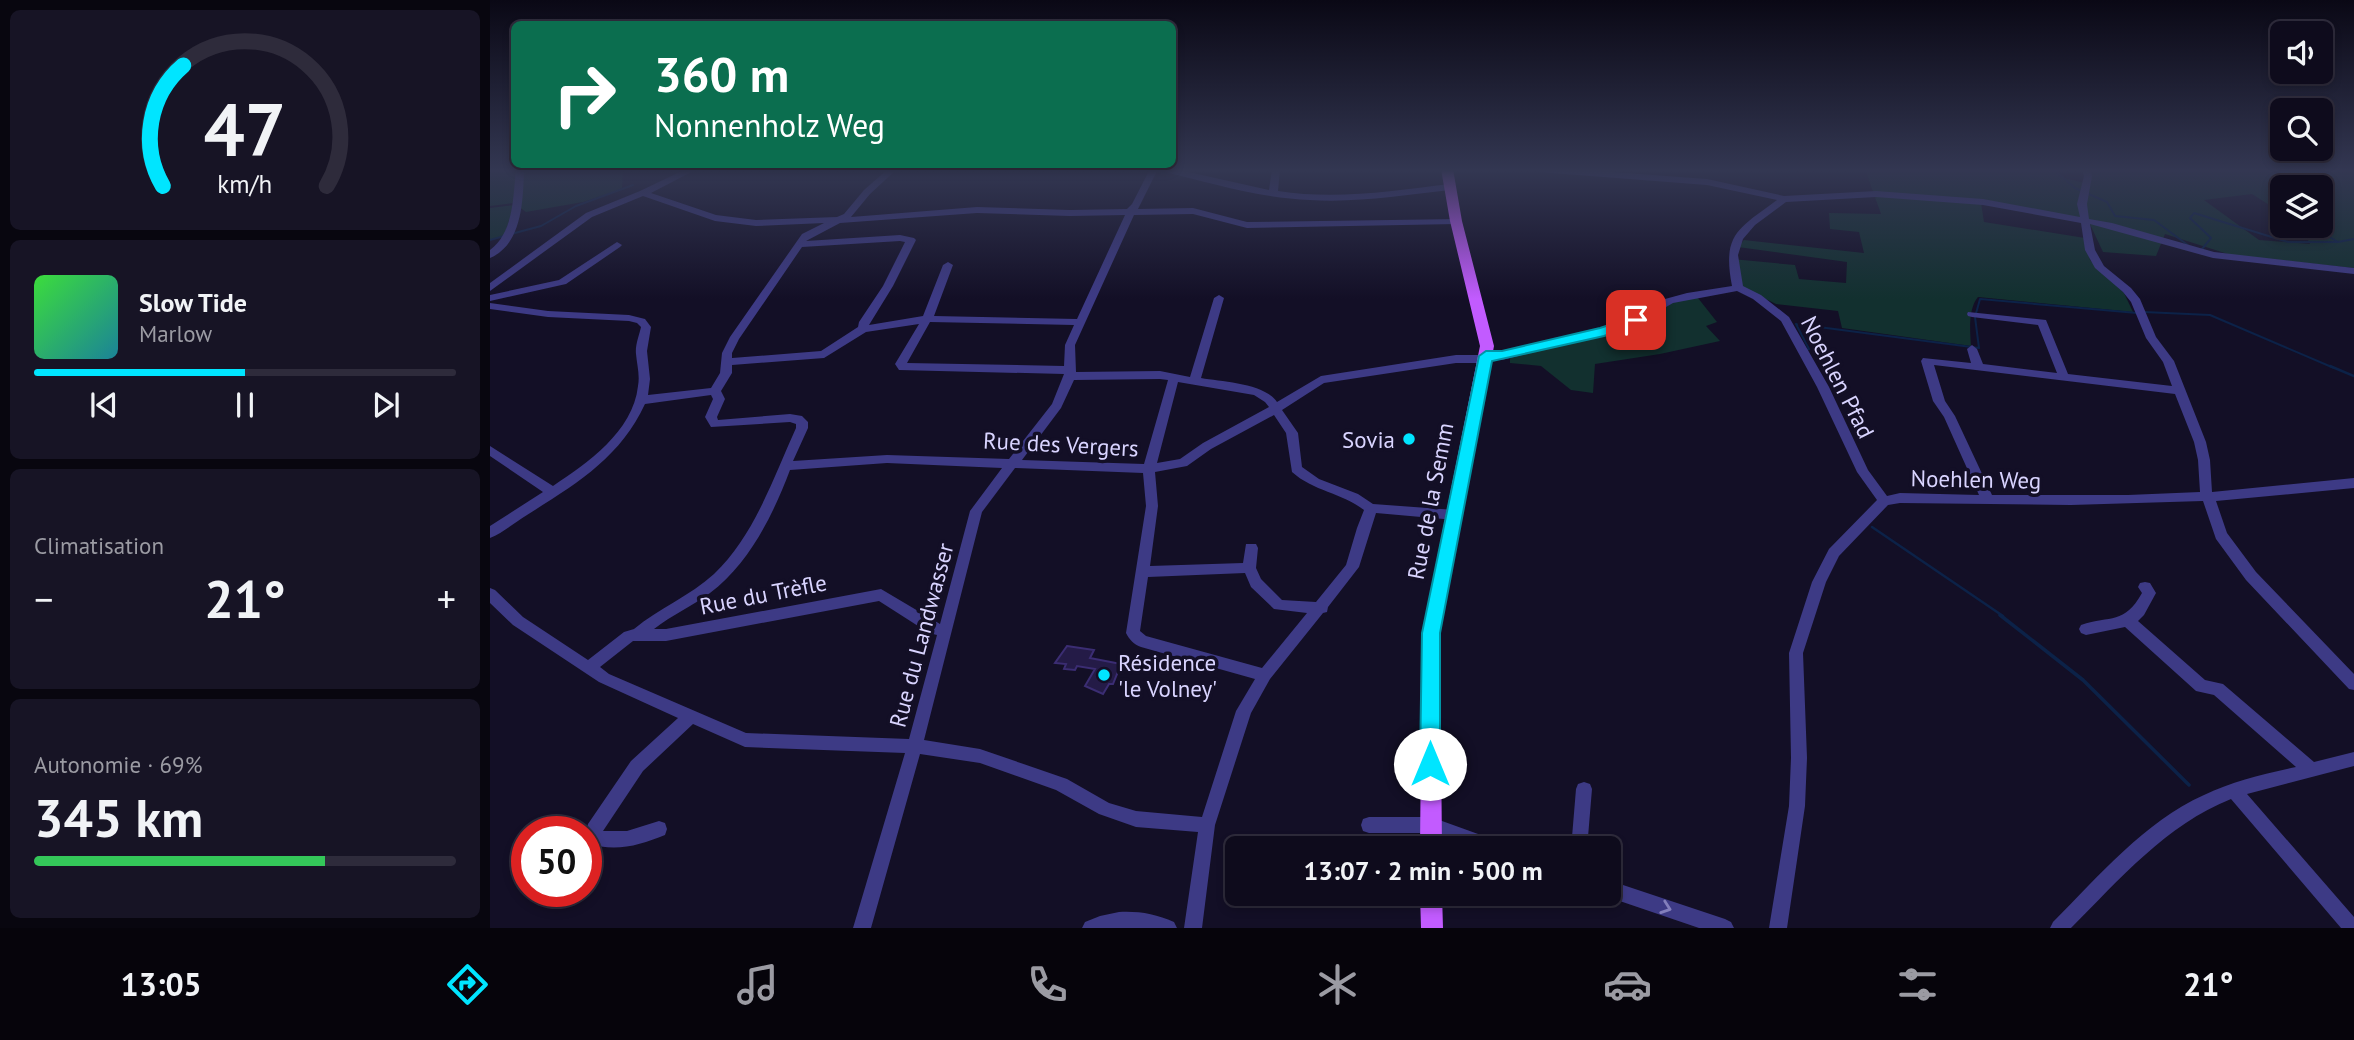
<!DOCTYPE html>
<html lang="fr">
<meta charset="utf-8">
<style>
body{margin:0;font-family:"PT Sans",sans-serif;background:#171425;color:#f1f3f6;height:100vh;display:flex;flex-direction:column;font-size:26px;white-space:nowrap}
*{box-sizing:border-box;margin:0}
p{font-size:23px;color:#9b9ba3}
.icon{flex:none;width:38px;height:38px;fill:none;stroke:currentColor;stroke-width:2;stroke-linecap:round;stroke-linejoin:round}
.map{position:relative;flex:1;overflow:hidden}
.panel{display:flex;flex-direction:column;gap:10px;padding:10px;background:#08060f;width:490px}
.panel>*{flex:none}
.guide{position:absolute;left:21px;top:21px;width:665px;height:147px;border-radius:10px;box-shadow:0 4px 10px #0003,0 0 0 2px #2e2b3b;background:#0b6e4f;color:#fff;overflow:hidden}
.buttons{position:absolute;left:1780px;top:21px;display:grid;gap:14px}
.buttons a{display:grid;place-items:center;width:63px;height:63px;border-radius:10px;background:#0e0b1c;box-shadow:0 4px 10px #0003,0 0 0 2px #2e2b3b;font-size:35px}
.speed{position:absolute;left:21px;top:816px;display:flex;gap:14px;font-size:35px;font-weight:700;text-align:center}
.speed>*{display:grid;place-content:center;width:91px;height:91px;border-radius:50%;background:#0e0b1c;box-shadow:0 4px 10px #0003,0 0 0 2px #2e2b3b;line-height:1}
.speed .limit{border:10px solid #d22;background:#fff;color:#111}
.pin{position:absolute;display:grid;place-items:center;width:60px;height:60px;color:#fff;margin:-30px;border-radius:14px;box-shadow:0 4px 10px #0006}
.me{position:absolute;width:77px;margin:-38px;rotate:0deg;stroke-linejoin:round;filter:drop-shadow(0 0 5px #0008)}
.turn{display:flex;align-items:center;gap:24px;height:147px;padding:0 28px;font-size:32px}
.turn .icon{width:91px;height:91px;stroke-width:2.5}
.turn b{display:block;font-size:49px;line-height:60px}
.big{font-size:52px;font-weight:600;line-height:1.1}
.panel .widget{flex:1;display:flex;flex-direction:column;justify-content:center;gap:10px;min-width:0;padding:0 24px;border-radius:10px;background:#171425}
.panel .dial{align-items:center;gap:0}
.dial svg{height:182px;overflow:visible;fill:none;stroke:#2e2b3b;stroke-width:7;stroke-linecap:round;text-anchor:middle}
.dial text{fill:#f1f3f6;stroke:none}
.song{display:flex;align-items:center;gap:21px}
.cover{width:84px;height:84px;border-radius:10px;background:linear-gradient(135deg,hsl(120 70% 55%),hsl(190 70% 35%))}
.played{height:7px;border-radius:4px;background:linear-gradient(90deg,#00e5ff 50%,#2e2b3b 50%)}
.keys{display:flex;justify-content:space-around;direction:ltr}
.heat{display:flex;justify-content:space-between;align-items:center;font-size:38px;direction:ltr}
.charge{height:10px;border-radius:5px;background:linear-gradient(90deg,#34c759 69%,#2e2b3b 0)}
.trip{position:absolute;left:735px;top:836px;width:396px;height:70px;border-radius:10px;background:#0e0b1c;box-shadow:0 4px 10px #0003,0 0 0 2px #2e2b3b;font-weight:600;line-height:70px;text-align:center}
.tabs{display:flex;height:112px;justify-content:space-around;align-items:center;background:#06040b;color:#9b9ba3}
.tabs .icon{width:49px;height:49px}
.tabs .active{color:#00e5ff}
.tabs b{font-size:32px;color:#f1f3f6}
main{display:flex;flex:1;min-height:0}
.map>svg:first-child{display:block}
.green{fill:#12302f;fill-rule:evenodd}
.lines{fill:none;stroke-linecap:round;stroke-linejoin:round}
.stream-far2{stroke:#0c2248;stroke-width:2}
.stream-far1{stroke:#0c2248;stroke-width:2.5}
.stream{stroke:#0c2248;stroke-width:3.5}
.building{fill:#241b47;stroke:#3b2d73;stroke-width:2}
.minor{fill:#3d3a85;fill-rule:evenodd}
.major{fill:#c25bff;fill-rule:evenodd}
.oneway{stroke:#837fbc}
.route{fill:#00e5ff;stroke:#0095a6;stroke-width:2}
.poi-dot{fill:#00e5ff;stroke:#130f26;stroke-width:2.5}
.labels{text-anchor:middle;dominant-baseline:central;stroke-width:7;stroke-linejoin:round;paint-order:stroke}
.street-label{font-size:23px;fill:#d9d4ff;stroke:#130f26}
.poi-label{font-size:23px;fill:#d9d4ff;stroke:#130f26;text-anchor:end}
</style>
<main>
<section class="panel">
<div class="widget dial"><svg viewBox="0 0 100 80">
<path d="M14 69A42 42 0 1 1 86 69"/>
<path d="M14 69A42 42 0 0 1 23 16" stroke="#00e5ff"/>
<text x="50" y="56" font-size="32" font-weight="700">47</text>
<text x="50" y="72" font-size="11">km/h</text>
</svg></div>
<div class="widget">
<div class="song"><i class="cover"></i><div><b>Slow Tide</b><p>Marlow</p></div></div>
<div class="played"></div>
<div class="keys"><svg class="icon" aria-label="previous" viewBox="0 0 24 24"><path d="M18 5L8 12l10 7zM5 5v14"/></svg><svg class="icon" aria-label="pause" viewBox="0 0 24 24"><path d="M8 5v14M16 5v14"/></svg><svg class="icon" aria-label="next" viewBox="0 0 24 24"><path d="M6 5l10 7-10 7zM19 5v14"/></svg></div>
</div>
<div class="widget"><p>Climatisation</p>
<div class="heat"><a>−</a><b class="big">21°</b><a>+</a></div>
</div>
<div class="widget"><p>Autonomie · 69%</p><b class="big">345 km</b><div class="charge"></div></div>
</section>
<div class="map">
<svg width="1864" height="928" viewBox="0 0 1864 928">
<rect width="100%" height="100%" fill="#130f26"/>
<!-- green -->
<path class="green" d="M0 169H60L61 172 74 169H133L132 189 93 202 36 212 24 203 0 206Z
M1330 169H1562L1570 177 1599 184 1600 169H1864V268L1741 255 1675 234 1666 256 1613 252 1599 222 1491 203 1494 222 1595 238 1600 260 1634 293 1643 312 1488 297C1478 309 1480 330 1481 346L1352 328 1348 311 1286 304 1249 286 1242 259 1305 265 1309 279 1356 283 1357 262 1248 247 1254 240 1374 253 1369 232 1340 229 1339 213 1391 214 1376 172ZM1792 187H1830V226H1811L1820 244 1769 240 1714 200 1762 194 1792 213Z
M24 205 14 236 0 240V208Z
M1204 293 1227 322 1216 326 1230 341 1170 354 1105 364 1103 393 1081 390 1051 366 1020 363V350C1060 341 1099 333 1137 319 1160 311 1180 298 1204 293Z"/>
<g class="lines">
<!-- stream-far2 -->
<path class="stream-far2" d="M1563 169 1585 188 1617 202 1625 216 1664 220 1699 246
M1795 187 1830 173 1833 169
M1792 189 1788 192 1792 205
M21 234 51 226 86 206 143 185
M0 240 14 236
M1848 242 1864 239
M1712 249 1721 238 1700 218 1704 213 1798 242H1848L1821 226
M1654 312 1720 315 1844 368
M1314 351 1319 349 1306 324 1489 348 1485 317 1490 299 1647 313"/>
<!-- stream-far1 -->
<path class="stream-far1" d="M1840 366 1864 376
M1382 527 1513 616"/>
<!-- stream -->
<path class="stream" d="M1510 615 1593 680 1699 785"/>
</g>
<!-- building -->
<path class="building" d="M577 646 604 650 600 658 631 664 623 684H619L613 694 595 686 605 669 587 666 585 670 574 669 576 664 565 663Z"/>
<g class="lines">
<!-- minor -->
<path class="minor" d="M26 169H34C33 199 33 244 0 258V250C24 232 23 197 26 169Z
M196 169H207L161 193 226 215 266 220 347 217 354 214 374 190 398 169H407L380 194 361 217 487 207 580 210 637 209 642 204 660 169H668L648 209 703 208 757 222 969 219V223L966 224 757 228 703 214 644 215 585 345 586 372 670 371 700 377 724 298 729 295 734 298 711 378C733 382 774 383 787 402L831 376 966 355H991L996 352H1012L1110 329 1142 318 1175 299 1197 293 1242 286C1232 234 1248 229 1287 200L1217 185 1049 172 1045 169H1082L1217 179 1294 196 1386 191 1493 199 1590 217 1587 204 1594 176 1592 169H1600L1602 176 1597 204 1599 219 1622 223 1724 252 1864 268V274L1723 258 1600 224 1605 250 1614 266 1641 288 1650 299 1666 337 1684 361 1716 442 1720 460 1722 492 1864 478V488L1726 501 1737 533 1766 572 1864 674V690L1859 689 1756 580 1726 539 1713 501 1581 505 1410 503 1398 505 1349 556 1336 582 1313 653 1317 758 1315 806 1297 928H1279L1299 806 1301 758 1299 653 1322 582 1339 549 1387 500 1367 472 1327 387 1291 321 1263 299 1247 291 1183 303 1150 322 1117 334 1012 360H1001L996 363H966L834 383 792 410 808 433 812 467 829 479 868 494 883 504 965 510 970 512 971 515 970 518 965 520 886 513 869 567 838 607 837 612 833 613 780 679 761 713 725 825 712 928H694L708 832 646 827 609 814 566 790 490 763 430 754 381 928H363L415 753 255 747 203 724 153 771 113 831H137L169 821 175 823 177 829 175 835C150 845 125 853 98 843 95 836 96 831 98 824L141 761 188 718 109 682 23 625 0 603V588L5 590 33 617 98 660 134 632 144 629C169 608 200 596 224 574 265 535 283 478 306 428V424L300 422 221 427 215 417 223 399 221 395 155 404C130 458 86 484 37 515 25 522 13 533 0 538V526L53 492 0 456V446L63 486C97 463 143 432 148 386 150 375 147 365 146 354 145 345 149 336 151 327L147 323 139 321 58 317 0 309V303L58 311 139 315 155 319 161 327 157 351 160 379 158 395 221 388 230 373 232 353 240 337 312 234 334 223 266 226 225 221 153 196 102 217 0 291V283L96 213 150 191ZM1386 197 1493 205 1591 223 1595 250 1605 268 1633 292 1641 302 1656 338 1673 362 1682 386 1578 374 1556 320 1478 312 1477 314 1478 316 1482 317 1548 325 1567 373 1493 364 1487 349 1482 345 1477 349 1481 363 1433 358 1431 361 1443 401 1454 417 1489 495 1410 493 1397 496 1378 470 1339 387 1299 317 1271 295 1253 286 1248 255 1253 239 1265 225 1296 202ZM487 213 580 216 635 215 587 319 444 316 463 265 458 262 453 265 433 316 379 325 403 286 426 240 424 238 410 235 316 241 350 223ZM410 241 415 242 393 286 369 322 368 327 331 351 242 358V353L249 339 312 247ZM440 322 584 325 575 345 574 366 417 363ZM429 324 405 364 409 370 574 374 562 404 519 459 397 455 303 461 318 428V422L312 416 300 414 228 420 227 417 235 399 231 391 242 373V365L334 358 376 332ZM1444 365 1685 394 1704 442 1708 460 1710 492 1638 495H1502L1465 416 1455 401ZM670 379 678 380 654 464 532 460 571 408 584 380ZM688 382 764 395 775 402 779 407 713 443 690 459 667 463ZM784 415 796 433 802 472C823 491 852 493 874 510L867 528 856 565 826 602 792 600 771 579 766 568 768 548 766 544H756L753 563 660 566 668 506 665 472 697 466 721 449ZM397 463 512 468 480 511 450 624 391 589 176 629H164C182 615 202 606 220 593 259 564 283 515 300 470ZM525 468 653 473 656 506 636 633C639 639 644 645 651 647L765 679 746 711 712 817 646 811 619 803 577 779 490 749 434 740 492 512ZM755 573 761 587 784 609 817 613 772 668 656 636 650 631 658 577ZM389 601 439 633 447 635 419 739 256 733 119 674 110 667 143 641H176Z
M671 169H685L779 190 782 169H790L788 191C846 200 902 191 960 184L965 187 960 190C913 195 867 203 820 200 770 198 720 183 672 171Z
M127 242 132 245 130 247 76 284 0 301V295L69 280Z
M1655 582 1660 583 1666 593 1654 615 1648 621 1715 680 1733 684 1824 762 1864 752V766L1757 794 1864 917V928H1851L1741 799C1676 825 1630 879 1581 928H1560L1563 922C1609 876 1654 822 1714 795 1743 781 1774 774 1806 767L1724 695 1706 691 1635 627 1596 635 1591 633 1589 629 1591 625C1621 615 1634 625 1652 593L1648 587 1650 583Z
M1094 782 1100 784 1102 789 1097 849H1081L1086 789 1088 784Z
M879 817H941L1013 843 1015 849H984L941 833H879L873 831 871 825 873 819Z
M1118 880 1235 919 1241 922 1244 928H1209L1118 897 1112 894H1118Z
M629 912C649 911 666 914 684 922L687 928H592L595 922 610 916Z"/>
<!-- major -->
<path class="major" d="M951 169H963L972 221 1004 346 950 633 952 849H930L932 633 990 346 960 221Z
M930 894H952L953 928H931Z"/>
</g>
<!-- one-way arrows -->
<defs><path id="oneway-chevron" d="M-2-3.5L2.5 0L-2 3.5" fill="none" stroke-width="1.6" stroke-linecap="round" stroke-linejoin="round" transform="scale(1.75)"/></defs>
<use class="oneway" href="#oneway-chevron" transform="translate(1176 908) rotate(19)"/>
<!-- sky -->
<linearGradient id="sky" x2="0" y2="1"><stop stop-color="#0a0815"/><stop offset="0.57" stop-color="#333752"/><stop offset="1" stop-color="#333752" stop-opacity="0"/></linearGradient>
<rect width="1864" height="299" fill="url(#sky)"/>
<!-- route -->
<path class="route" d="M1146 316 1153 320 1151 323 1114 336 1002 361 950 633V764L947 771 940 774 933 771 930 764 932 633 989 356 996 351H1012L1110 328Z"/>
<!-- markers -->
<g class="poi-dot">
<circle cx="919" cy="439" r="7"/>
<circle cx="614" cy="675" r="7"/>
</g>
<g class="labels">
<!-- street labels -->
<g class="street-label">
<text transform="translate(1348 377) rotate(63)">Noehlen Pfad</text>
<text transform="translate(571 444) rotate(3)">Rue des Vergers</text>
<text transform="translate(1486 479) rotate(1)">Noehlen Weg</text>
<text transform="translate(940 501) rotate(-79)">Rue de la Semm</text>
<text transform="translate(273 594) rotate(-11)">Rue du Trèfle</text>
<text transform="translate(431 635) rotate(-75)">Rue du Landwasser</text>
</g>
<!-- poi labels -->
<g class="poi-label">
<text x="905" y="439">Sovia</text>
<text x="628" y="662" text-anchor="start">Résidence<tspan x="628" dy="26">'le Volney'</tspan></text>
</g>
</g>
</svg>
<div class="buttons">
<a><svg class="icon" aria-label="sound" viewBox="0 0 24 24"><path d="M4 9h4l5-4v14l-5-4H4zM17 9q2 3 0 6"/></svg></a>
<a><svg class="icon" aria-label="search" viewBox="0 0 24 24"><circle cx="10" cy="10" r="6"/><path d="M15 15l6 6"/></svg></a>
<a><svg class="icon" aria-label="layers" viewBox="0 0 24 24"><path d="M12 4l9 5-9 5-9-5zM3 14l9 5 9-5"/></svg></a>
</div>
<div class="speed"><div class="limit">50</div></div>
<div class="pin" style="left:1146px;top:320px;background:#d93025"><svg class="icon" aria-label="arrive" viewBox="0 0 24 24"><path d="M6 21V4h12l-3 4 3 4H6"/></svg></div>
<svg class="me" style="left:940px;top:764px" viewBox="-20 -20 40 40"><circle r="19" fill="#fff"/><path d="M0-13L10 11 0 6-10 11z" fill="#00e5ff"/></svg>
<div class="trip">13:07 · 2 min · 500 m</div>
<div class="guide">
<div class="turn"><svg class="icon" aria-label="right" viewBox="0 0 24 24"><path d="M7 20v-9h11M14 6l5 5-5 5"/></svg><div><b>360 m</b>Nonnenholz Weg</div></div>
</div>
</div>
</main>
<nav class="tabs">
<b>13:05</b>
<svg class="icon active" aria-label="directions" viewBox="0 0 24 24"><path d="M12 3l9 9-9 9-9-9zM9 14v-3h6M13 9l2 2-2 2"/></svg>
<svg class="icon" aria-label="music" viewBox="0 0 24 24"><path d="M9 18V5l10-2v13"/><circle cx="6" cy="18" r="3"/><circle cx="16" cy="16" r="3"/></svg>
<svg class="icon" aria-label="phone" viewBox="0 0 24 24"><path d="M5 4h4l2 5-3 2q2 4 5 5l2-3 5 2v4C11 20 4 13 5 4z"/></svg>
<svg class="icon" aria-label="climate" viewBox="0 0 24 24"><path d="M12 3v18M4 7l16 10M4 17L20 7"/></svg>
<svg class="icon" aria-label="car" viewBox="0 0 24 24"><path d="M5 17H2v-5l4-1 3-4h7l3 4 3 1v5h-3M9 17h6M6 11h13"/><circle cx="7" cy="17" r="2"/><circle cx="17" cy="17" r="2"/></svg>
<svg class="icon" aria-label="filters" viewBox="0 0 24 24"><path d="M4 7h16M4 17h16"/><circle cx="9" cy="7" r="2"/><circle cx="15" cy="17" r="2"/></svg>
<b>21°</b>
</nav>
